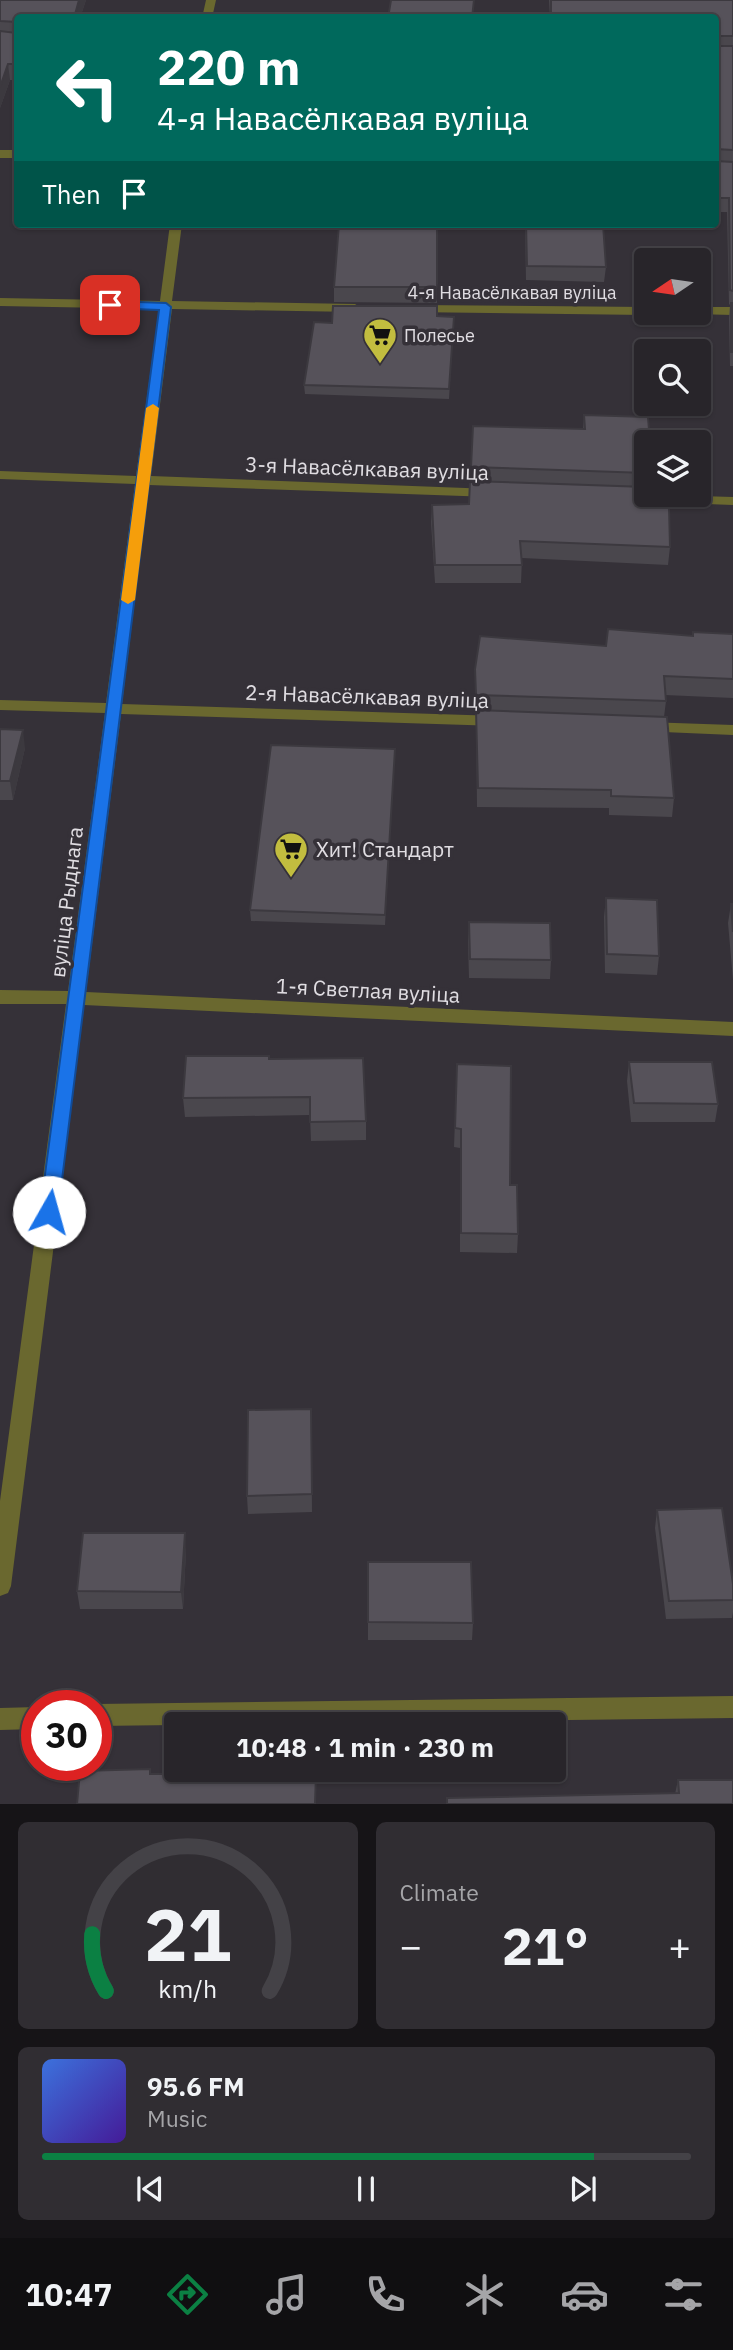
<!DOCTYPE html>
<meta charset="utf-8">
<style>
body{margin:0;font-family:"IBM Plex Sans",sans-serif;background:#302d32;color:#f1f3f6;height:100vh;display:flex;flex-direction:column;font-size:26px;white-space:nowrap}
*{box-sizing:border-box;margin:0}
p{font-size:23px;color:#a5a5a8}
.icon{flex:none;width:38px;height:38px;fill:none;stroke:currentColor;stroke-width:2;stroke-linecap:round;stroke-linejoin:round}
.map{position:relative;height:1804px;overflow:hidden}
.details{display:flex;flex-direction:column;gap:18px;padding:18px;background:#161417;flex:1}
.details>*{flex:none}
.top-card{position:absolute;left:14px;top:14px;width:705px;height:214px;border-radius:7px;box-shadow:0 2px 5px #0004,0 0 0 2px #444247;background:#00695c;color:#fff;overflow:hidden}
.needle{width:46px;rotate:257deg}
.fabs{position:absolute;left:634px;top:248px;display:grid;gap:14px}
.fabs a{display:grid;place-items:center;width:77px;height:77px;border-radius:7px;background:#28252a;box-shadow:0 2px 5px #0004,0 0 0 2px #444247;font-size:35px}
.speed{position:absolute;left:21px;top:1690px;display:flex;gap:14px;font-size:35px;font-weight:700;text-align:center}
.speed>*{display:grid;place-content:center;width:91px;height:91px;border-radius:50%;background:#28252a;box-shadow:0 2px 5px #0004,0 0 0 2px #444247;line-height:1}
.speed .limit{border:10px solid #d22;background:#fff;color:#111}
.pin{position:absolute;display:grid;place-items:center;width:60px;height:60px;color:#fff;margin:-30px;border-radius:14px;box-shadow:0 4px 10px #0006}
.me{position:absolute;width:77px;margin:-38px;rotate:7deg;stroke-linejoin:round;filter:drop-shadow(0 0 5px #0008)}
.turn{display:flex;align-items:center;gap:24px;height:147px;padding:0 28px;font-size:32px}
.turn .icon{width:91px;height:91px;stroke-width:2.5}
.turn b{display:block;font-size:49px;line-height:60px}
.then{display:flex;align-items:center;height:66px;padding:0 28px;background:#0003;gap:14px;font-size:26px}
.big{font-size:52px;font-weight:700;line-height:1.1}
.details .tile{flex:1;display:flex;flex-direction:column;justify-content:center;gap:10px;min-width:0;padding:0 24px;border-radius:10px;background:#302d32}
.details .dial{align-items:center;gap:0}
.dial svg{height:182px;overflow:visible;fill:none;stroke:#444247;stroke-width:7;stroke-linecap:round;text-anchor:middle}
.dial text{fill:#f1f3f6;stroke:none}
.song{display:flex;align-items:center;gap:21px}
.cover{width:84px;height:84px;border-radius:10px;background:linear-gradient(135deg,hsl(220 70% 55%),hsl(260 70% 35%))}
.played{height:7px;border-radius:4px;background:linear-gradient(90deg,#0b8043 85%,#444247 85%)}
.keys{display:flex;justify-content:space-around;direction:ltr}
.heat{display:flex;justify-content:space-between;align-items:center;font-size:38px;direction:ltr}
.details .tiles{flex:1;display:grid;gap:18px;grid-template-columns:1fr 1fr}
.tile:last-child{grid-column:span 2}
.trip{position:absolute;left:164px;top:1712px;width:402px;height:70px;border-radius:7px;background:#28252a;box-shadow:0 2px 5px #0004,0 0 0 2px #444247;font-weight:700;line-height:70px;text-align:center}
.tabs{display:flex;height:112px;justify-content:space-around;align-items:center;background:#100f11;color:#a5a5a8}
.tabs .icon{width:49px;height:49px}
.tabs .on{color:#0b8043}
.tabs b{font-size:32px;color:#f1f3f6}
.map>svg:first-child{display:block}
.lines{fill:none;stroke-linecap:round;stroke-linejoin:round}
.street{fill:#6a682f;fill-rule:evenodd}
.wall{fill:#4a474d}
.shaded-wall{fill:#3c393f}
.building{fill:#56525a;stroke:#3c393f;stroke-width:2}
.route{fill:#1a73e8;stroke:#114b97;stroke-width:2}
.slow{fill:#f59e0b}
.labels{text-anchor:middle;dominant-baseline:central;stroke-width:7;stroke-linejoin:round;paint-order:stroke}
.far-street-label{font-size:18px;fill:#e0dde2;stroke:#353138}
.far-poi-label{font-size:18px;fill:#e0dde2;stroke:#353138;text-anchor:start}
.street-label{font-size:21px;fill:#e0dde2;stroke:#353138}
.poi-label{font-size:21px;fill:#e0dde2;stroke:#353138;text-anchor:start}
</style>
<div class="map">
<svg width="733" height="1804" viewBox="0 0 733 1804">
<rect width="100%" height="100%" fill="#353138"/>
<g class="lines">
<!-- street -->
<path class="street" d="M206 0H216L212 18H202Z
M0 150H18V158H0Z
M170 224H182L172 301 355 304 361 308 355 312 172 309 151 476 492 489 499 493 492 497 149 485 122 704 499 716 507 721 499 726 121 714 86 992 733 1022V1036L84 1005 11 1586 8 1593 0 1596V1501L66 1004H0V990L68 991 105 713 0 710V700L106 703 135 484 0 479V471L136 476 159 309 0 306V298L160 301Z
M415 305 646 307V313H651L646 315 410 312V306Z
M698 307H733V315L693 314 698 313Z
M632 494 733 497V505L627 501 625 498 627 495Z
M646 722 733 725V735L640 731 638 727Z
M733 1696V1718L96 1726V1706H90L96 1704Z
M37 1707V1729L0 1730V1708Z"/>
</g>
<!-- wall -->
<path class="wall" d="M0 0H86L80 18H18V80H10L0 108Z
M549 0H733V366H730L729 318 730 305 729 304 727 212H716V18H550Z
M339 224H451V228L437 227V303L334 302V287Z
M525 224H603L606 267 604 282 526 280Z
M454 317 449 399 305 394 304 385 332 323Z
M584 415 646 443V495L656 505 670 547 668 565 522 558 521 583H435L431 522 432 505 469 504 473 426 583 429Z
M733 634V698L665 695 666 701 664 717 674 798 672 817 609 815V808L477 807 476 714H475V669L606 646 693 636Z
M0 729 25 748 13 800H0Z
M395 749 385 925 251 921 250 910Z
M606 898 659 956 657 975 605 973 604 917Z
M731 904H733V980L728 923Z
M469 922 551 960 550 979 469 978 468 941Z
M270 1059 366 1121V1140L311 1141 310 1115 185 1117 183 1098Z
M629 1062 718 1104 715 1122H631L627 1081Z
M457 1064 510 1185 518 1234 517 1253 460 1252V1148L454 1147Z
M311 1409 312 1512 248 1514 247 1496Z
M657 1510 733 1584V1612L732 1618 666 1619 655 1528Z
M186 1551 183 1609H80L77 1591Z
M368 1562 473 1623 472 1640H368Z
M678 1780 733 1804H447V1798L675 1794Z"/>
<!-- shaded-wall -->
<path class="shaded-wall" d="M79 0H86L80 18H74Z
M8 64 10 80 0 108V87Z
M23 730 25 748 13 800 10 781Z
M185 1533 186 1551 183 1609 181 1592Z"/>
<!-- building -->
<path class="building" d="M0 0H79L74 18H18V23L17 22 0 21Z
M391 0H474L472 18H388Z
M551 0H733V36H716V18H551Z
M18 29V64H8L0 87V31L16 33Z
M716 46H733V150L716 149Z
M716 161 733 162V291L730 290 729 198H716Z
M339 224H437V287H334Z
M526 224H603L606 267 527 266Z
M731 303H733V352H731Z
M333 306H437V316L454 317 449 389 304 385 314 322 332 323Z
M584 415 648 417 650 443H646V473L471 467 473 426 585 429Z
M470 481 646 487V495H655L656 505 669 506 670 547 520 541 522 565H435L432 505 469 504Z
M608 629 693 636V632L733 634V679L664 676 666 701 476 695 475 669 480 636 606 646Z
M476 710 667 717 674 798 611 796V790L478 788Z
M0 729 23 730 10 781H0Z
M271 745 395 749 385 915 250 910Z
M606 898 657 900 659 956 607 954Z
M731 904H733V932Z
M469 922 550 923 551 960 470 959Z
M186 1056H269V1059L363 1058 366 1121 310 1122V1097L183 1098Z
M629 1062H712L718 1104 634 1103Z
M457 1064 511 1066 510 1185H517L518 1234 461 1233V1129L455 1128Z
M311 1409 312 1494 247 1496 248 1410Z
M722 1508 733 1584V1600L669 1601 657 1510Z
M83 1533H185L181 1592 77 1591Z
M368 1562H471L473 1623 368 1622Z
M150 1769V1774H316L315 1804H77L80 1771Z
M678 1780H733V1804H447V1798L679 1793Z"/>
<!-- route -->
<path class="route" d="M110 301 166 303 171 307 58 1212 55 1217H42L40 1212 159 310 106 308 104 305Z"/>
<!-- slow -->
<path class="slow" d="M153 404 159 408 135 600 128 604 121 600 146 408Z"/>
<!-- icons -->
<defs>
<g id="supermarket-pin" transform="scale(1.75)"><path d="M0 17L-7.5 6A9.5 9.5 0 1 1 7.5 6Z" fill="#c2bd3f" stroke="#353138"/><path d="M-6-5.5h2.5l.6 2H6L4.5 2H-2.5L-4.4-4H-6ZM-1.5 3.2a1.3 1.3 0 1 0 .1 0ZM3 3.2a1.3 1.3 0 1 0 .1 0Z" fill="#111"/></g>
</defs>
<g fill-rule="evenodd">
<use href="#supermarket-pin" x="380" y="335"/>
<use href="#supermarket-pin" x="291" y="849"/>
</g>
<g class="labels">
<!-- far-street labels -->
<g class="far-street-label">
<text x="512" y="292">4-я Навасёлкавая вуліца</text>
</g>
<!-- far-poi labels -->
<g class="far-poi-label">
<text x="404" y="335">Полесье</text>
</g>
<!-- street labels -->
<g class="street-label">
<text transform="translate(367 468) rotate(2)">3-я Навасёлкавая вуліца</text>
<text transform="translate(367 696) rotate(2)">2-я Навасёлкавая вуліца</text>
<text transform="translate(66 902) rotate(-83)">вуліца Рыднага</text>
<text transform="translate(368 990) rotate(3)">1-я Светлая вуліца</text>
</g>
<!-- poi labels -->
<g class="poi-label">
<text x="316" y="849">Хит! Стандарт</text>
</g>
</g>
</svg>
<div class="fabs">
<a><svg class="needle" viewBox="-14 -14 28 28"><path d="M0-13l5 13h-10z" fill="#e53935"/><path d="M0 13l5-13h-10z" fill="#a5a5a8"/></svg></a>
<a><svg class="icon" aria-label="search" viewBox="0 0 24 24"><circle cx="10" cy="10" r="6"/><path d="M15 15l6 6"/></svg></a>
<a><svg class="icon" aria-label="layers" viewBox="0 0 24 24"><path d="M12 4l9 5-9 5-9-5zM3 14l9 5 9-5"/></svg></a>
</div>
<div class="speed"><div class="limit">30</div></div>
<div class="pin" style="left:110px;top:305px;background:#d93025"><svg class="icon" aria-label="arrive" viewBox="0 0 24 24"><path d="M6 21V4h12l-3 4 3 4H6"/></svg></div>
<svg class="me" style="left:49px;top:1212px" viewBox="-20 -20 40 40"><circle r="19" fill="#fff"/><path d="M0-13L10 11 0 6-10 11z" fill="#1a73e8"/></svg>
<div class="trip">10:48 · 1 min · 230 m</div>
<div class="top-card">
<div class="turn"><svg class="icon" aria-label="left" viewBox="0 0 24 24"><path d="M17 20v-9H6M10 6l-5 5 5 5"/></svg><div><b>220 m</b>4-я Навасёлкавая вуліца</div></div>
<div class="then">Then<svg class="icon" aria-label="arrive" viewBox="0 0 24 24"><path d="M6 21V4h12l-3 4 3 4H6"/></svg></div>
</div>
</div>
<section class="details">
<div class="tiles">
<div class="tile dial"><svg viewBox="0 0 100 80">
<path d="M14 69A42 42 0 1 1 86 69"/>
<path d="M14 69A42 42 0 0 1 8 44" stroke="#0b8043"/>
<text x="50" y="56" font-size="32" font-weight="700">21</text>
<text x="50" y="72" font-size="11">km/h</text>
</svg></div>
<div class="tile"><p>Climate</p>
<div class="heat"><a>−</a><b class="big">21°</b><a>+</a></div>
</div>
<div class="tile">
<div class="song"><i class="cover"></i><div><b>95.6 FM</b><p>Music</p></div></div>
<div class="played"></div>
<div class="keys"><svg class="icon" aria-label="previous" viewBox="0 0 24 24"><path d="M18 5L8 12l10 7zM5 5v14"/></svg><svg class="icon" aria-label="pause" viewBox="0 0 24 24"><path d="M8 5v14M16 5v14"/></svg><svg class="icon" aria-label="next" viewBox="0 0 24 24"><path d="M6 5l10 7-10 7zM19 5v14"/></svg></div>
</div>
</div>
</section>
<nav class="tabs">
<b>10:47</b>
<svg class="icon on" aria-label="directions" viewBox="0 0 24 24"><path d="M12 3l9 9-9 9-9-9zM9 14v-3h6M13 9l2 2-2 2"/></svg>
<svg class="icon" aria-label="music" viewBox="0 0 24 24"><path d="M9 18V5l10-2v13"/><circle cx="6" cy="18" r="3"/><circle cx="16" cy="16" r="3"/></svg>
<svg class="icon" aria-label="phone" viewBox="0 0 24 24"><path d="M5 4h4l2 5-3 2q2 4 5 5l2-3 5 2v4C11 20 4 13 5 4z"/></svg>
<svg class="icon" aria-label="climate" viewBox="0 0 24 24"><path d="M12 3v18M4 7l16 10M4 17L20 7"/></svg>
<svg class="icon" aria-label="car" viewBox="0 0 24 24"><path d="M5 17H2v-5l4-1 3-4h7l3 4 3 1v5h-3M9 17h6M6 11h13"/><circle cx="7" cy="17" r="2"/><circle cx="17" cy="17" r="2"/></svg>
<svg class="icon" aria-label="filters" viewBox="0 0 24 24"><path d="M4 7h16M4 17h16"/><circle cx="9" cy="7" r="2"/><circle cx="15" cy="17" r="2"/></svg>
</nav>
